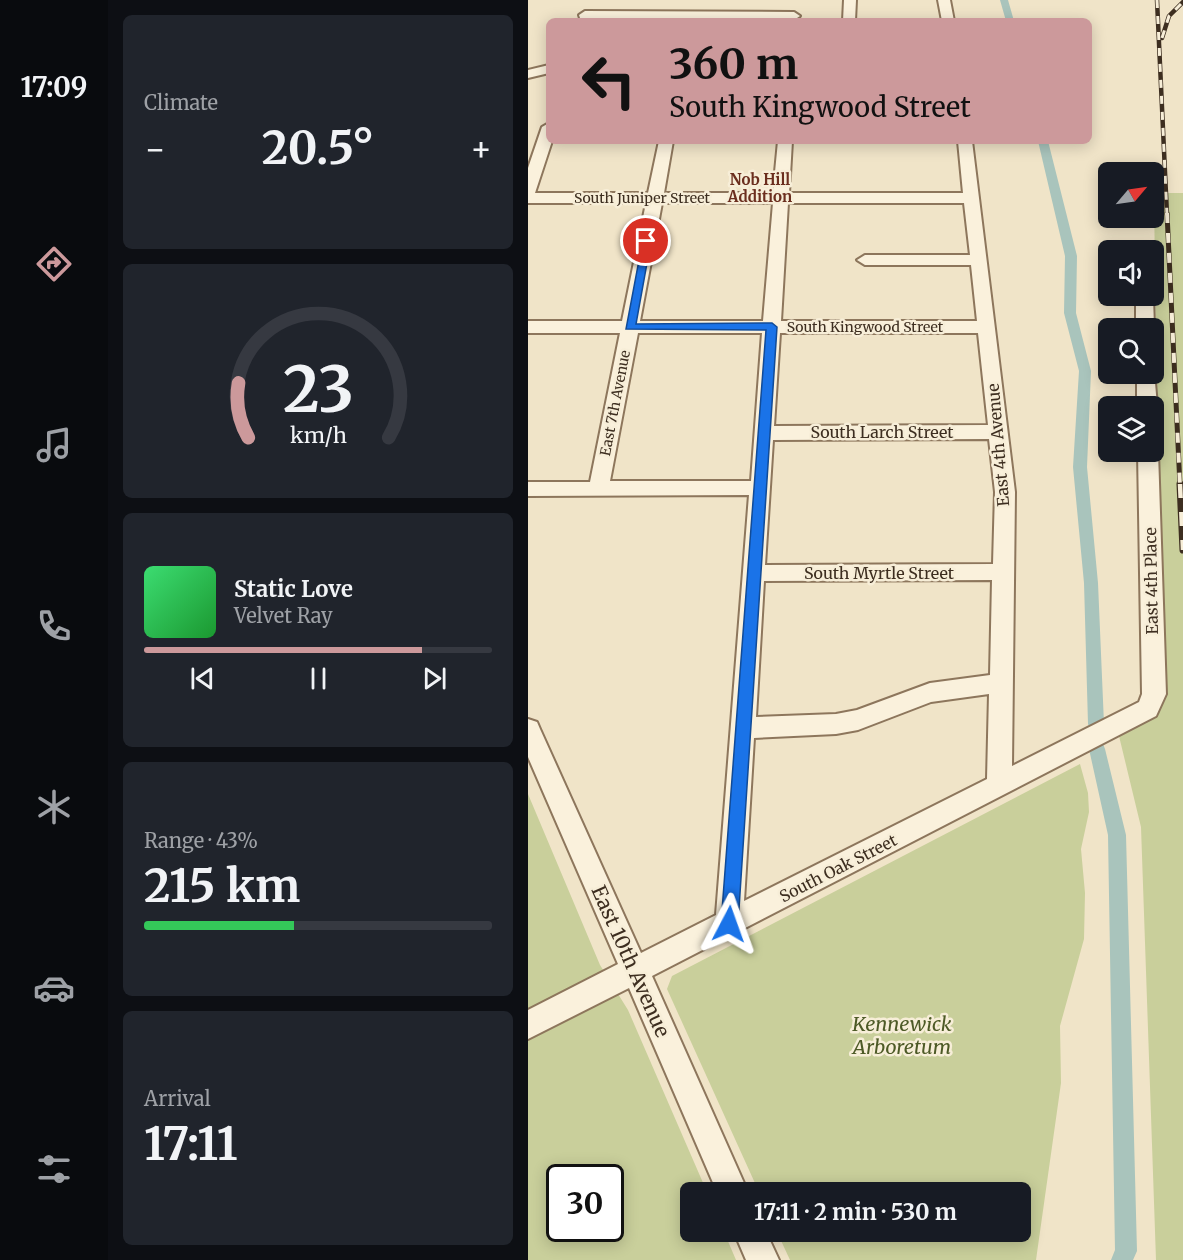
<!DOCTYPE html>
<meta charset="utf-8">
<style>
body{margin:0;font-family:Merriweather,serif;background:#20242c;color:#f1f3f6;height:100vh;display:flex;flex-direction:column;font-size:22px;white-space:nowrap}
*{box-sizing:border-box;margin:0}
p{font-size:20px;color:#9ea1a6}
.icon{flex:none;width:33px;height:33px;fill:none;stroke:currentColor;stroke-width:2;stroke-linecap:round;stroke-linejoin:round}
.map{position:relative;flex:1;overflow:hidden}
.side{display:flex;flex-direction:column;gap:15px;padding:15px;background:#0d0f14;width:420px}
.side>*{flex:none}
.top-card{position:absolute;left:18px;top:18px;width:546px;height:126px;border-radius:9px;box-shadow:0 3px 15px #0003;background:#cc999b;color:#111;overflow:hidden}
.needle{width:39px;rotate:61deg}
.buttons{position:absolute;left:570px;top:162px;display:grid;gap:12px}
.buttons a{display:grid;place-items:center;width:66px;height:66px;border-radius:9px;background:#171b24;box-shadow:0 3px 15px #0003;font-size:30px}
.speed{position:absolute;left:18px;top:1164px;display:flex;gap:12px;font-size:30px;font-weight:700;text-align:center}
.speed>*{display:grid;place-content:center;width:78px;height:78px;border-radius:50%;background:#171b24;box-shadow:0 3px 15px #0003;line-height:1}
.speed .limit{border:3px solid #111;border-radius:9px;background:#fff;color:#111}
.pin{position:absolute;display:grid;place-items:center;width:51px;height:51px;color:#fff;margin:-26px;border:3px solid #fff;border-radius:50%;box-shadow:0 2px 6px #0007}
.me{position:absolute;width:66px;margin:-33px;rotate:4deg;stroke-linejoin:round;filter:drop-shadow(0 0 4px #0008)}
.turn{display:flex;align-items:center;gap:21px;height:126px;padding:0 24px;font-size:27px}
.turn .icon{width:78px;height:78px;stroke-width:2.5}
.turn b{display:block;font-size:42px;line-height:51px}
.big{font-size:45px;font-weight:700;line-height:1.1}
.side .widget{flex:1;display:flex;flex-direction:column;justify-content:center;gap:9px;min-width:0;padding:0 21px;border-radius:9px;background:#20242c}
.side .dial{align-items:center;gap:0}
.dial svg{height:156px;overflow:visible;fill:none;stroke:#363941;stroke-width:7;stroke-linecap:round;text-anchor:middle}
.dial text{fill:#f1f3f6;stroke:none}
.song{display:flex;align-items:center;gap:18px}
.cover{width:72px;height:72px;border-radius:9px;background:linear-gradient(135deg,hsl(140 70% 55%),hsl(130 70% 35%))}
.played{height:6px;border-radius:3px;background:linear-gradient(90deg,#cc999b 80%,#363941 80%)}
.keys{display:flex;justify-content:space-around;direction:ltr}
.heat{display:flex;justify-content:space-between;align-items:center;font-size:33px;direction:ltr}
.charge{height:9px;border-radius:4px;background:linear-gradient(90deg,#34c759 43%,#363941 0)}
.trip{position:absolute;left:152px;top:1182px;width:351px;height:60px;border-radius:9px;background:#171b24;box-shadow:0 3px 15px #0003;font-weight:700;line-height:60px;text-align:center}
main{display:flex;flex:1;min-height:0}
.tab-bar{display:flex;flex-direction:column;width:108px;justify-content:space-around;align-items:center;background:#090b0e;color:#9ea1a6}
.tab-bar .icon{width:42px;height:42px}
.tab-bar .current{color:#cc999b}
.tab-bar b{font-size:27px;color:#f1f3f6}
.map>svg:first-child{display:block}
.green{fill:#c9cf9b;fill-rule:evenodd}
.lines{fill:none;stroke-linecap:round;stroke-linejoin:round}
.canal{fill:#a9c4bc;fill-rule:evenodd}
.minor-casing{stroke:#8d765c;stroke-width:4}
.minor{fill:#faf1dc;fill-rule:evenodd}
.rail-far2-casing{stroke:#3d2e20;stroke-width:4.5}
.rail-far1-casing{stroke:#3d2e20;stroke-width:5}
.rail-casing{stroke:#3d2e20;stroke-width:7}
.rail-far2{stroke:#f7eed8;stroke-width:3;stroke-dasharray:8;stroke-linecap:butt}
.rail-far1{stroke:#f7eed8;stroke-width:4;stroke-dasharray:10;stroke-linecap:butt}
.rail{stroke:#f7eed8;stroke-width:4.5;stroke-dasharray:14;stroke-linecap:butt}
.route{fill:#1a73e8;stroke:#114b97;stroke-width:1.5}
.labels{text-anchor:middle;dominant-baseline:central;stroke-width:5;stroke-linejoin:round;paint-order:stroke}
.far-street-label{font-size:14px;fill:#3d2e20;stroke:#f7eed8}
.far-neighbourhood-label{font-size:15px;font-weight:bold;fill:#6b2e1e;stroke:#f7eed8}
.street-label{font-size:16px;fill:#3d2e20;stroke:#f7eed8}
.near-street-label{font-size:20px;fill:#3d2e20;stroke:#f7eed8}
.near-park-label{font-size:20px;font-style:italic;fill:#4d5a26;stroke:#f7eed8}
</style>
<main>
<nav class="tab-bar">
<b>17:09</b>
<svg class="icon current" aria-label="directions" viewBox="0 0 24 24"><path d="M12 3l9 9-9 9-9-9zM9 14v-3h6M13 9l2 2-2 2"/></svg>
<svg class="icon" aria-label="music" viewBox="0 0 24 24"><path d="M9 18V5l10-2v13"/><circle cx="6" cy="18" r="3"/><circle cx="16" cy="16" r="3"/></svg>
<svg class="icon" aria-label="phone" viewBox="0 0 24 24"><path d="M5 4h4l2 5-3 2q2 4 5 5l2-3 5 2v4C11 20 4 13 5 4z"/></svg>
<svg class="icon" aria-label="climate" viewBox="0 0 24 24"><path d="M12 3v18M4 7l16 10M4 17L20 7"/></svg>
<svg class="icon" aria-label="car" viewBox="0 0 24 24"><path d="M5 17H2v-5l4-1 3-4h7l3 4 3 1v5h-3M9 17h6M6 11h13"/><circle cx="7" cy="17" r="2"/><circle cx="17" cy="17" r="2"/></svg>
<svg class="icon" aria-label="filters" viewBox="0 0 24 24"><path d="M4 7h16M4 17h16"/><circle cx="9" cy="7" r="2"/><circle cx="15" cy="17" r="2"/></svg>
</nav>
<section class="side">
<div class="widget"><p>Climate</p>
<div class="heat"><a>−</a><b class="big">20.5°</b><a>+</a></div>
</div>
<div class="widget dial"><svg viewBox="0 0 100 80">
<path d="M14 69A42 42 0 1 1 86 69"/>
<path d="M14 69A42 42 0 0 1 9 41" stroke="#cc999b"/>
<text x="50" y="56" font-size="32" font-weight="700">23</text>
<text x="50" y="72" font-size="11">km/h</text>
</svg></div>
<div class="widget">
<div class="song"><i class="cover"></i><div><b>Static Love</b><p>Velvet Ray</p></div></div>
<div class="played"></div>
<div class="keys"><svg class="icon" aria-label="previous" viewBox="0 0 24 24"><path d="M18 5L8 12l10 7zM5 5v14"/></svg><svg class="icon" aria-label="pause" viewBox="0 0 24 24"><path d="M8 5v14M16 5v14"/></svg><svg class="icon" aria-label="next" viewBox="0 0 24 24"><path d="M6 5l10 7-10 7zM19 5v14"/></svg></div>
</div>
<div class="widget"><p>Range · 43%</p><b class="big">215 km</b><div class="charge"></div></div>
<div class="widget"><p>Arrival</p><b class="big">17:11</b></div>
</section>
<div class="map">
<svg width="655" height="1260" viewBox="0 0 655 1260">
<rect width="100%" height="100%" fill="#f0e4c8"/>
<!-- green -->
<path class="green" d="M626 193H655V1260H628L613 827 591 736 623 716 632 696Z
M552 764 560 793 561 812 553 849 557 893 556 939 532 1026 533 1083 508 1260H262L249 1232H492V1192H231L139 989 144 976Z
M0 794 72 965 100 1010 179 1192H162V1232H196L208 1260H0ZM32 1178H82V1228H32Z"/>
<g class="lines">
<!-- canal -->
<path class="canal" d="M472 0H480L486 21H478Z
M510 141H520L549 256 548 313 563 371 559 467 570 583 576 724 574 729 568 731 562 729 560 724 556 583 545 467 551 371 536 313 537 256Z
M569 742 575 744 577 749 598 835 609 1251 605 1260H583L587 1250 580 835 561 749 563 744Z"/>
<!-- minor casing -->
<g class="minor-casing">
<path id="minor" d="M316 0H328L327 21H315Z
M410 0H422L426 21H414Z
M57 11 266 12 272 16 266 20 52 18 51 15Z
M21 65V73L0 78V70Z
M21 123V141H24L7 193H120L131 141H145L136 193H245L250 141H264L261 193H435L430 141H444L487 492 484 766 611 702 614 694 610 452H626V447L630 452 638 694 628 716 124 976 220 1192H189L101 988 0 1039V1010L90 964 0 757V719L9 722 12 729 113 953 188 915 221 495 0 496V482H62L92 333H0V321H94L118 203H0V168L14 127ZM134 203H245L235 321H112ZM260 203H436L442 255H337L329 260 337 265H443L449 321H253ZM110 333H234L223 481H82ZM252 333H450L460 425 246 426ZM461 439 467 492 465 564 237 565 245 440ZM464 580 462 675 402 683 329 710 308 714 228 717 236 581ZM461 694 459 779 216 901 226 738 308 734 330 730 403 702Z
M608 296H625L626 328V329L608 328Z
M626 371 629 406 626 411V406H609V374H626Z
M206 1232H238L251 1260H218Z"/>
</g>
<!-- minor -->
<use href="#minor" class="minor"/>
<!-- rail-far2 casing -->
<g class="rail-far2-casing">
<path id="rail-far2" d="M629 0 639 215
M634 38 641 16 655 2"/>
</g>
<!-- rail-far1 casing -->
<g class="rail-far1-casing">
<path id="rail-far1" d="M639 213 652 486"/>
</g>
<!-- rail casing -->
<g class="rail-casing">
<path id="rail" d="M652 484 655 550"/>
</g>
<!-- rail-far2 -->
<use href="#rail-far2" class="rail-far2"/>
<!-- rail-far1 -->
<use href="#rail-far1" class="rail-far1"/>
<!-- rail -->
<use href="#rail" class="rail"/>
</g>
<!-- route -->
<path class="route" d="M115 239 123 241 108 324 244 323 249 327 210 924 207 929 201 931 196 929 193 924 238 330 98 329Z"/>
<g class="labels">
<!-- far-street labels -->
<g class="far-street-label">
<text x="114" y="198">South Juniper Street</text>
<text x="337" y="327">South Kingwood Street</text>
<text transform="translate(87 403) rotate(-79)">East 7th Avenue</text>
</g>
<!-- far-neighbourhood labels -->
<g class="far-neighbourhood-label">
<text x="232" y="179">Nob Hill<tspan x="232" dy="17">Addition</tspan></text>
</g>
<!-- street labels -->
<g class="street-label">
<text x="354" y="432">South Larch Street</text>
<text transform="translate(470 445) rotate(-95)">East 4th Avenue</text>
<text x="351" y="573">South Myrtle Street</text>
<text transform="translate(623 581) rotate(-91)">East 4th Place</text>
<text transform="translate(310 868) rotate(-27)">South Oak Street</text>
</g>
<!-- near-street labels -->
<g class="near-street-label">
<text transform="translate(103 961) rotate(66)">East 10th Avenue</text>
</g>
<!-- near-park labels -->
<g class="near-park-label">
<text x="374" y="1023">Kennewick<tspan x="374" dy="23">Arboretum</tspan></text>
</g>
</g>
</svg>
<div class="buttons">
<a><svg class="needle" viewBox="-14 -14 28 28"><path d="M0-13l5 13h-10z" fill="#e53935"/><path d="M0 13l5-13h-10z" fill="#9ea1a6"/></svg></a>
<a><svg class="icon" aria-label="sound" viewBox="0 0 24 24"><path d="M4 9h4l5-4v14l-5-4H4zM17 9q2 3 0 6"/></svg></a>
<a><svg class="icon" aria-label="search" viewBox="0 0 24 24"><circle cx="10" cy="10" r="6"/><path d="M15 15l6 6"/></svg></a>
<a><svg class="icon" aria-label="layers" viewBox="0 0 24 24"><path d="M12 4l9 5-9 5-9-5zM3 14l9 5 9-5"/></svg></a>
</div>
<div class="speed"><div class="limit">30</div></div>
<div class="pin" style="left:118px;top:241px;background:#d93025"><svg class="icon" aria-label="arrive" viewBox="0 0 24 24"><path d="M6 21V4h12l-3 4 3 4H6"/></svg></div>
<svg class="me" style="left:201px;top:924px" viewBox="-20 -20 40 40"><path d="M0-17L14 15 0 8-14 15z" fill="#1a73e8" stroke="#fff" stroke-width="4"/></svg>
<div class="trip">17:11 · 2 min · 530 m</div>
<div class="top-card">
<div class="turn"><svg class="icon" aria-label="left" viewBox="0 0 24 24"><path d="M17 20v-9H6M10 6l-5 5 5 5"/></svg><div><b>360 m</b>South Kingwood Street</div></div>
</div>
</div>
</main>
